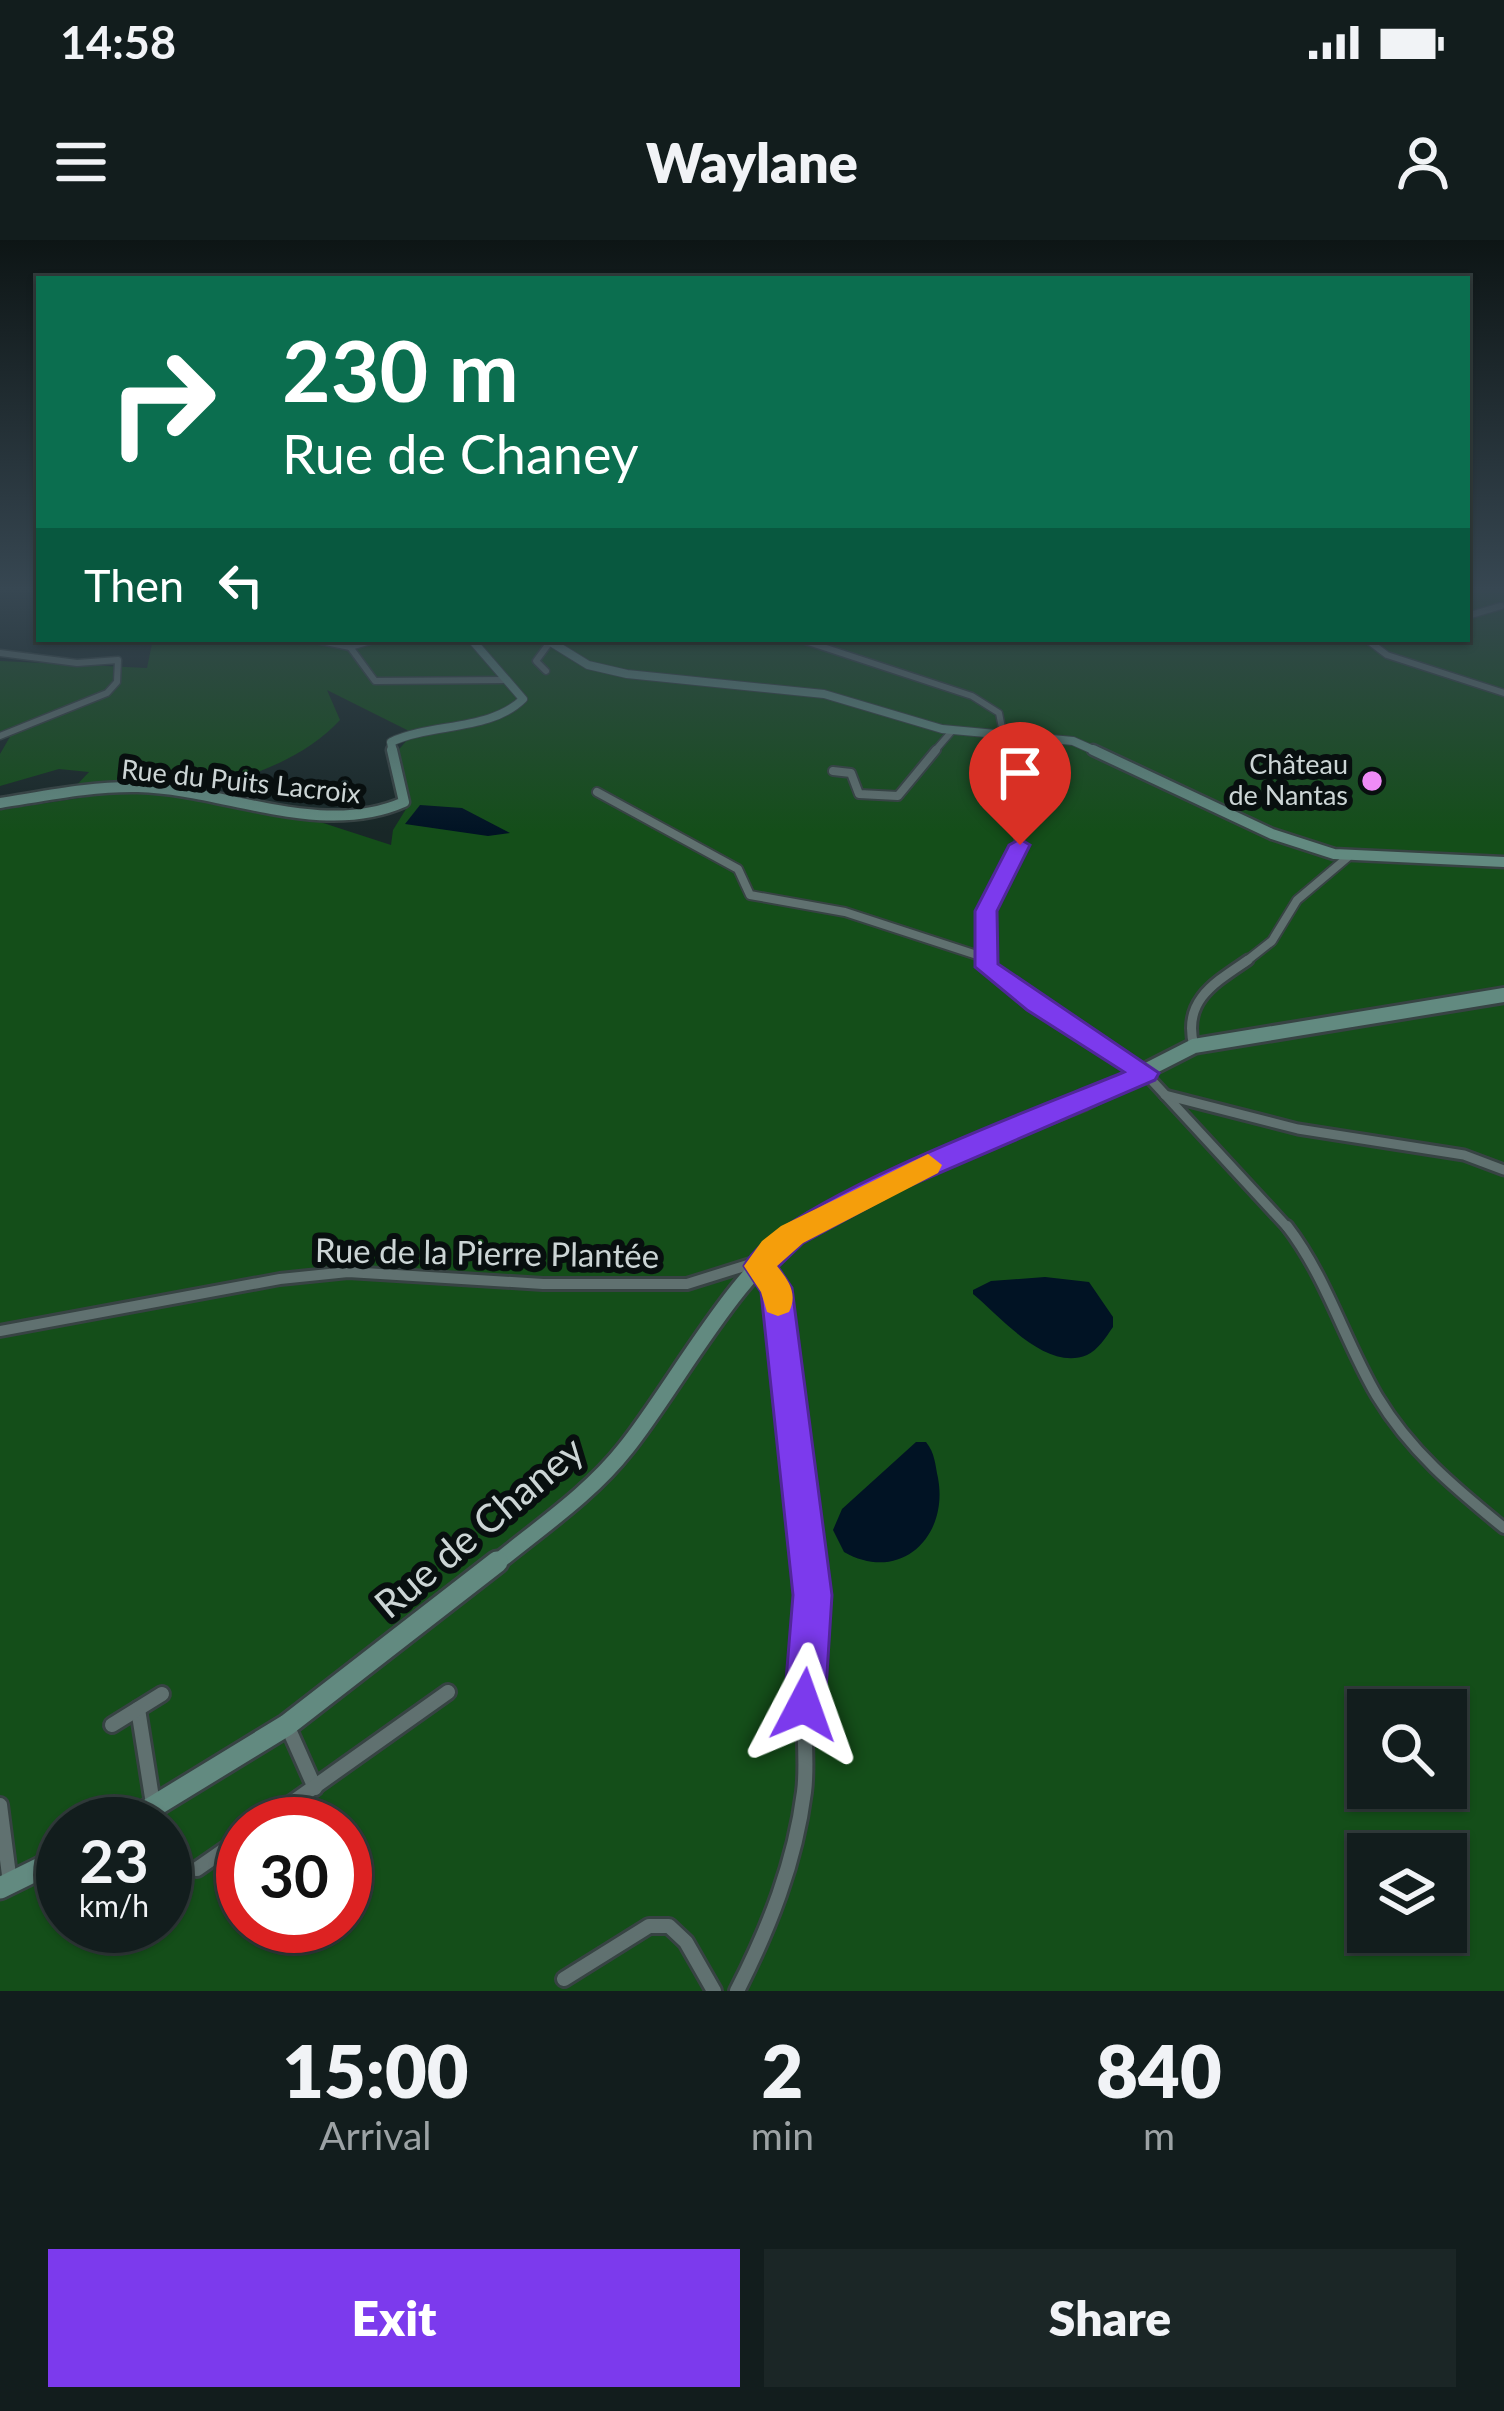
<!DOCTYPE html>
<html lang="en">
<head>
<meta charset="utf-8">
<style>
	body { margin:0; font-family:Lato,sans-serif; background:#1b2626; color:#f1f3f6; height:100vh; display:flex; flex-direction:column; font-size:45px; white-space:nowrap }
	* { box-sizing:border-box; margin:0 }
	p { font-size:39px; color:#9ca2a4 }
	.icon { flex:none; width:66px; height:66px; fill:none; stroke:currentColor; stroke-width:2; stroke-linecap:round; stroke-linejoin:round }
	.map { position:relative; height:1751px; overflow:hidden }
	.details { display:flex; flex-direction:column; background:#121d1d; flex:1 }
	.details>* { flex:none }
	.top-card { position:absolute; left:36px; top:36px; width:1434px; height:366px; border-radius:0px; box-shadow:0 3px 9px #0004,0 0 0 3px #313b3b; background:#0b6e4f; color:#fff; overflow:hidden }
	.buttons { position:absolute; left:1347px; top:1449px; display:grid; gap:24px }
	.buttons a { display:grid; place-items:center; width:120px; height:120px; border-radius:0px; background:#121d1d; box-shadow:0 3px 9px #0004,0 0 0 3px #313b3b; font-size:60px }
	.speed { position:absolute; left:36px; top:1557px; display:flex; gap:24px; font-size:60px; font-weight:700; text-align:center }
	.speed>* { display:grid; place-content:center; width:156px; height:156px; border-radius:50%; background:#121d1d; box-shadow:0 3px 9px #0004,0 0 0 3px #313b3b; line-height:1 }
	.speed small { font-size:30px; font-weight:400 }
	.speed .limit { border:18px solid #d22; background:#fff; color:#111 }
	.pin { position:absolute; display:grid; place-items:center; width:102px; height:102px; color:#fff; margin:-123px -51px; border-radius:50% 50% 50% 0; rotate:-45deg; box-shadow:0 0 12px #0007 }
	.pin .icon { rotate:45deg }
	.me { position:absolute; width:132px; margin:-66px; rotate:4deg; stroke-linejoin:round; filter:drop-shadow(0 0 9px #0008) }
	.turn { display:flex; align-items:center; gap:42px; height:252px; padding:0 48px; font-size:54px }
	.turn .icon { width:156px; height:156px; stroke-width:2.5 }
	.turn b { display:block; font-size:84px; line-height:102px }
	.then { display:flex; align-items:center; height:114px; padding:0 48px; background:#0003; gap:24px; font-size:45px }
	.eta { display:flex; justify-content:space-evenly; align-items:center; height:204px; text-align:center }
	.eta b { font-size:72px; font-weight:800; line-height:84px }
	.primary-button { display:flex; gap:24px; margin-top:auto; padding:24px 48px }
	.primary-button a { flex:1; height:138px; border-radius:0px; background:#7c3aed; color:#fff; font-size:48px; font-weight:800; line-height:138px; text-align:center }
	.primary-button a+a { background:#1b2626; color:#f1f3f6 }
	.status { display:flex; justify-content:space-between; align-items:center; height:84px; padding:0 60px; background:#121d1d; direction:ltr }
	.status svg { height:33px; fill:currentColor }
	header { display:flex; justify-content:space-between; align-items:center; height:156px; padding:0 48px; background:#121d1d; font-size:54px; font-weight:800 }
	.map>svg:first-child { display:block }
	.green { fill:#144e19; fill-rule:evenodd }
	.water { fill:#011324 }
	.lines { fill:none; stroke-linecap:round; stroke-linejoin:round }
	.street-far4-casing { stroke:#374343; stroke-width:9 }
	.street-far3-casing { stroke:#374343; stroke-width:12 }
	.street-far2-casing { stroke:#374343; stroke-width:15 }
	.street-far1-casing { stroke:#374343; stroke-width:16 }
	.street-casing { stroke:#374343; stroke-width:20 }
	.secondary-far4-casing { stroke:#374343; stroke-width:10 }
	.secondary-far3-casing { stroke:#374343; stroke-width:15 }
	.secondary-far2-casing { stroke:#374343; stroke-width:20 }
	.secondary-far1-casing { stroke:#374343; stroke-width:22 }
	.secondary-casing { stroke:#374343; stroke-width:27 }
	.street-far4 { stroke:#607170; stroke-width:6 }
	.street-far3 { stroke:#607170; stroke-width:8 }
	.street-far2 { stroke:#607170; stroke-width:9 }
	.street-far1 { stroke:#607170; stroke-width:10 }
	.street { stroke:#607170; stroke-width:14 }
	.secondary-far4 { stroke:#628a80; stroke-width:8 }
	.secondary-far3 { stroke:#628a80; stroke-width:10 }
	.secondary-far2 { stroke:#628a80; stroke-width:14 }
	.secondary-far1 { stroke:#628a80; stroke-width:16 }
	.secondary { stroke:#628a80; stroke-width:21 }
	.route { fill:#7c3aed; stroke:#51269a; stroke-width:3 }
	.slow { fill:#f59e0b }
	.poi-dot { fill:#ef8bf6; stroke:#080f0f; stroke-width:4.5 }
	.labels { text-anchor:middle; stroke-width:12; stroke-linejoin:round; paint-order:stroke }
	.far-poi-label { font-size:27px; fill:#ccd5d5; stroke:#080f0f; text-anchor:end }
	.far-street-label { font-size:27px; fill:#ccd5d5; stroke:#080f0f }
	.street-label { font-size:33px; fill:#ccd5d5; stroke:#080f0f }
	.near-street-label { font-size:39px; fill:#ccd5d5; stroke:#080f0f }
</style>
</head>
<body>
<div class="status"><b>14:58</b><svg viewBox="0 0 49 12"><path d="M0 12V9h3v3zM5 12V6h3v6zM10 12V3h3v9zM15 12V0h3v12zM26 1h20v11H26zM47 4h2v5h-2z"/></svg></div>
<header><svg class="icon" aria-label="menu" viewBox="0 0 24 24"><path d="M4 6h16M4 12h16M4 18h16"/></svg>Waylane<svg class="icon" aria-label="person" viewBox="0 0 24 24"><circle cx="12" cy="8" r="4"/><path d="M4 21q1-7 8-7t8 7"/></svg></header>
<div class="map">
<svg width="1504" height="1751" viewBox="0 0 1504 1751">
	<rect width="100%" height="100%" fill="#182727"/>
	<path class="green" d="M1467 347 1504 351V1751H0V570L139 549 314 580 391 605 393 590 411 561 395 514 413 493 327 450 340 480C313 510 263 535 222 541 206 544 190 539 177 549L142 545 72 550 89 532 59 529 0 546V514L11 495 0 497V421L147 428 153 399H1467ZM1368 1470H1446V1548H1368ZM63 1584H165V1686H63ZM243 1584H345V1686H243ZM1368 1614H1446V1692H1368Z"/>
	<g class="water">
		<polygon points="420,565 462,568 510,593 488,596 405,584"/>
		<path d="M1045 1037 1089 1042 1113 1077V1087C1106 1097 1098 1110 1087 1115 1046 1132 1001 1077 973 1054V1050L991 1041Z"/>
		<path d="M916 1202H926C935 1213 935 1224 938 1238 949 1297 900 1344 844 1312L833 1290 842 1269Z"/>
	</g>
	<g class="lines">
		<g class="street-far4-casing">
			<g id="street-far4">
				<polyline points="1467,376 1501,366"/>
				<polyline points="311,399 350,407 377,399"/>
				<polyline points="799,399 972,456 999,473 1007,513"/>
				<polyline points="1366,399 1387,415 1504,453"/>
				<polyline points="350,407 375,441 503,440"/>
				<polyline points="0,413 77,423 118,420 117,442 107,453 0,496"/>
				<polyline points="546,431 536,421 550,402"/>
				<polyline points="933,513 952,491"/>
			</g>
		</g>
		<g class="street-far3-casing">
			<g id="street-far3">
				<polyline points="833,531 851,533 859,554 898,556 936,510"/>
				<polyline points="597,552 738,629 750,655 845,672 983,717 987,723"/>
				<polyline points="983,717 986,671 1020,605 1006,510"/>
				<polyline points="1244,723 1272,701 1297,660 1348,617"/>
			</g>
		</g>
		<g class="street-far2-casing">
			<g id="street-far2">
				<polyline points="985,720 993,733 1036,764 1145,833 1289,989"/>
				<path d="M1194 806C1182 761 1214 743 1248 720"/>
				<polyline points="1165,855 1298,889 1464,915 1504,930"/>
			</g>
		</g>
		<g class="street-far1-casing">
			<g id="street-far1">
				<path d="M1287 986C1327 1038 1344 1100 1377 1156 1410 1211 1455 1248 1504 1288"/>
				<polyline points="0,1091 280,1039 348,1032 543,1044 687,1044 754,1023 776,1048 809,1325"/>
			</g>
		</g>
		<g class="street-casing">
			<g id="street">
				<polyline points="138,1469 153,1564"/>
				<polyline points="112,1485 162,1454"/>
				<polyline points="287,1485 315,1548"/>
				<polyline points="0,1565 10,1643"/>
				<polyline points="262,1584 448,1452"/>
				<polyline points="197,1629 243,1597"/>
				<polyline points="564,1739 649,1686 669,1686 686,1702 714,1751"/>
				<path d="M737 1751C769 1688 795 1623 804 1552 808 1522 803 1490 804 1460 807 1414 815 1369 809 1322"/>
			</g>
		</g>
		<g class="secondary-far4-casing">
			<g id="secondary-far4">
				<polyline points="546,399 588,425 627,434 824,454 942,489 1073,501 1100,513"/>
				<path d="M393 513 391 502C431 483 491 491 523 459L471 399"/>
			</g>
		</g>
		<g class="secondary-far3-casing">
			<g id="secondary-far3">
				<polyline points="1093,510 1272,594 1334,614 1504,622"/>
				<path d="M0 563C45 556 92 546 138 547 224 549 321 599 404 562L392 510"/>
			</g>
		</g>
		<g class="secondary-far2-casing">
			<polyline id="secondary-far2" points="803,989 920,928 1082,863 1194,806 1504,755"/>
		</g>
		<g class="secondary-far1-casing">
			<path id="secondary-far1" d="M494 1325C539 1288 590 1254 626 1208 676 1146 741 1020 808 986"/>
		</g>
		<g class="secondary-casing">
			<g id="secondary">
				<polyline points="125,1584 287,1485 497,1322"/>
				<polyline points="0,1648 63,1617"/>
			</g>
		</g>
		<use href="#street-far4" class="street-far4"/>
		<use href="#street-far3" class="street-far3"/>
		<use href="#street-far2" class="street-far2"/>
		<use href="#street-far1" class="street-far1"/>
		<use href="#street" class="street"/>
		<use href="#secondary-far4" class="secondary-far4"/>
		<use href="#secondary-far3" class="secondary-far3"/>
		<use href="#secondary-far2" class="secondary-far2"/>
		<use href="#secondary-far1" class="secondary-far1"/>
		<use href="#secondary" class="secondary"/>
	</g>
	<linearGradient id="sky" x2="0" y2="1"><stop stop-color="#0d1515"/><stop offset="0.59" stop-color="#374752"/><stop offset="1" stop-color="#374752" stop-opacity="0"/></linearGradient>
	<rect width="1504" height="592" fill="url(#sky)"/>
	<path class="route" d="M1020 599 1030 605 997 671 998 724 1159 833 1155 840 902 949 803 1003 778 1027 792 1048 832 1355 825 1465 819 1480 804 1486 790 1480 784 1465 793 1355 761 1052 744 1026C776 962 1048 864 1124 832L1027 770 975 727V671L1009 605Z"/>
	<path class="slow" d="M928 914 942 925 938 933 803 1003 777 1026C789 1041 798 1054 789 1072L778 1076 767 1072 761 1052 744 1026 762 1001 781 986Z"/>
	<circle class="poi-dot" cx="1372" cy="541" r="12"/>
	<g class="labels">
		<g class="far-poi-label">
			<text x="1348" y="534">Château<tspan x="1348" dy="31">de Nantas</tspan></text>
		</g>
		<g class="far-street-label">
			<text transform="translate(241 542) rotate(6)" y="9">Rue du Puits Lacroix</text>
		</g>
		<g class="street-label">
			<text transform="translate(487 1013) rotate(1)" y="12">Rue de la Pierre Plantée</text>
		</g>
		<g class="near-street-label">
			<text transform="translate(479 1287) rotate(-40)" y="14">Rue de Chaney</text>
		</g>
	</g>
</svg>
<div class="buttons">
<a><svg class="icon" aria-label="search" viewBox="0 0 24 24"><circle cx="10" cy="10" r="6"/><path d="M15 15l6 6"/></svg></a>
<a><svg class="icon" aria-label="layers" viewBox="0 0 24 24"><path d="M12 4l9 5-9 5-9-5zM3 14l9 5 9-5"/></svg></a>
</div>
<div class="speed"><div>23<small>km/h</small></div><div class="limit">30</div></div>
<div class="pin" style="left:1020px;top:605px;background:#d93025"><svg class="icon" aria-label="arrive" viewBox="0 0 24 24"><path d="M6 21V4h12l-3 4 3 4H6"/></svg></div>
<svg class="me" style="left:804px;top:1465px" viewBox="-20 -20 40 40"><path d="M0-17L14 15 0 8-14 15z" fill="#7c3aed" stroke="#fff" stroke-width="4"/></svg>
<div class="top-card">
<div class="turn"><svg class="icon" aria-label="right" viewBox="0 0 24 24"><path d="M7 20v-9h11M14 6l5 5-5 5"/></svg><div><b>230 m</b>Rue de Chaney</div></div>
<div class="then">Then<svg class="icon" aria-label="left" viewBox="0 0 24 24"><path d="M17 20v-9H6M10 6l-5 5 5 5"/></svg></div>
</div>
</div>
<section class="details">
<div class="eta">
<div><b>15:00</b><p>Arrival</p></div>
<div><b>2</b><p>min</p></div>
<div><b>840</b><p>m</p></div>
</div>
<div class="primary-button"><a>Exit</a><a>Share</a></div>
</section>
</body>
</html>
